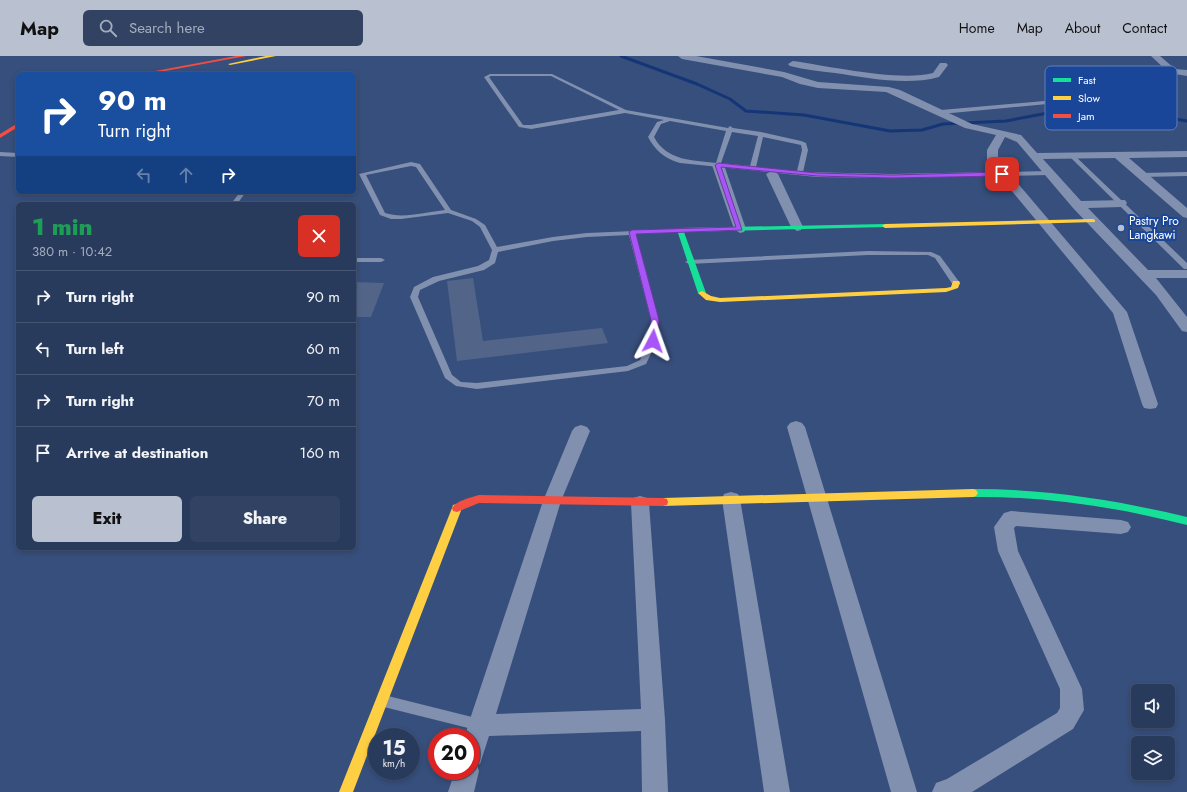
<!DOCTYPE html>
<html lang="en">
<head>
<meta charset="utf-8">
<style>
	body { margin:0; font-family:Jost,sans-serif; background:#314263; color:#f1f3f6; height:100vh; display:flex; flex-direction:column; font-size:15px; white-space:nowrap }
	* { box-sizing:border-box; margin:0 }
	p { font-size:13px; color:#a5adbc }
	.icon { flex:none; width:22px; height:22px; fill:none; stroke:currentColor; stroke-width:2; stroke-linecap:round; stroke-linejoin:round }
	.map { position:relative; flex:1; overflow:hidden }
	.panel { position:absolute; left:16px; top:146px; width:340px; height:348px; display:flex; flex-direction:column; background:#293b5d; border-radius:6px; box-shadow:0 2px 6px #0003,0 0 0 1px #455572 }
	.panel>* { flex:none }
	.banner { position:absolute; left:16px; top:16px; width:340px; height:122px; border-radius:6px; box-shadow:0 2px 6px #0003,0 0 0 1px #455572; background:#1a4fa0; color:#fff; overflow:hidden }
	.controls { position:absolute; left:1131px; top:628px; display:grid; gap:8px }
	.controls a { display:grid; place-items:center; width:44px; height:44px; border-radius:6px; background:#293b5d; box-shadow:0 2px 6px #0003,0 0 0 1px #455572; font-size:20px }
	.speed { position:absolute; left:368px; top:672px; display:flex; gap:8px; font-size:20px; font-weight:700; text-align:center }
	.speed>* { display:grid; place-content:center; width:52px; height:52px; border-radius:50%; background:#293b5d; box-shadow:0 2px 6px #0003,0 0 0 1px #455572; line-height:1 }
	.speed small { font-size:10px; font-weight:400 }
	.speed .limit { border:6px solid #d22; background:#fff; color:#111 }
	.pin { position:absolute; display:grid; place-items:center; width:34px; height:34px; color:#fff; margin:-17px; border-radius:8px; box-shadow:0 2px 6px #0006 }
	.me { position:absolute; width:44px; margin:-22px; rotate:4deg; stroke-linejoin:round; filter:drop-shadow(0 0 3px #0008) }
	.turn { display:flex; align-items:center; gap:14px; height:84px; padding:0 16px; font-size:18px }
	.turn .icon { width:52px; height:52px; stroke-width:2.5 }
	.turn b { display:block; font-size:28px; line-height:34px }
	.lanes { display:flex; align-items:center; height:38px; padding:0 16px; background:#0003; justify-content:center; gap:20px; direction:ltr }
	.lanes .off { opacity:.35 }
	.round { display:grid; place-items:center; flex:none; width:42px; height:42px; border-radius:6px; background:#314263 }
	.summary { display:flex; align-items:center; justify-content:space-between; height:68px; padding:0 16px }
	h1 { font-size:24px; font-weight:800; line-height:30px; color:#1e9e55 }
	.action { display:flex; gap:8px; margin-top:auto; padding:8px 16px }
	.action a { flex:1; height:46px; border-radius:6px; background:#b9c1d1; color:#111; font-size:16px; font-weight:800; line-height:46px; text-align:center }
	.action a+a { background:#314263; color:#f1f3f6 }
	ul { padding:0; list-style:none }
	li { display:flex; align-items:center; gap:12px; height:52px; padding:0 16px; border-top:1px solid #455572 }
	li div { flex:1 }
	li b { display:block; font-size:15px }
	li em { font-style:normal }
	header { display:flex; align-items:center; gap:24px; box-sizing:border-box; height:56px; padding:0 20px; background:#b9c1d1; color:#111 }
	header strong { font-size:19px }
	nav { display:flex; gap:22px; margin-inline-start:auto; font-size:14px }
	.search { width:280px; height:36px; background:#314263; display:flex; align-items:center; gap:10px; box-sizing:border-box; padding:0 14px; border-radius:6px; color:#a5adbc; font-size:15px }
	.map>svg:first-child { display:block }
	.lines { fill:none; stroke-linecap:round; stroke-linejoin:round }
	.stream { stroke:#143677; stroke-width:3 }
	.building { fill:#526589 }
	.lane { fill:#8290af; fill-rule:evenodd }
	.street { fill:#8290af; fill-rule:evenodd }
	.fast { fill:#16e098; fill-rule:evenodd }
	.slow { fill:#ffcf43; fill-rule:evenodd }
	.jam { fill:#f24e42; fill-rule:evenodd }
	.route { fill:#a855f7; stroke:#6d37a1 }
	.poi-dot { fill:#b9c1d1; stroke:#1a4699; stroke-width:1.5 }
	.labels { text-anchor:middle; stroke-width:4; stroke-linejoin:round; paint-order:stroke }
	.far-poi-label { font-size:12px; fill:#fff; stroke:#1a4699; text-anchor:start }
	.key { fill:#1a4699; stroke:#5f7eb8; stroke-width:1 }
	.key-label { font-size:11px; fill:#fff }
</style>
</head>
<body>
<header>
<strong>Map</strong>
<div class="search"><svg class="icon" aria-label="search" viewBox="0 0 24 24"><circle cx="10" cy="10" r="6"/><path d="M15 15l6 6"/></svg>Search here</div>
<nav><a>Home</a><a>Map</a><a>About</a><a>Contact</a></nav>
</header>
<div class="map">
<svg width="1187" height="736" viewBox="0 0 1187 736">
	<rect width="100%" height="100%" fill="#374f7c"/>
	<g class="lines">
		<polyline class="stream" points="621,0 697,28 730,43 746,55 804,59 890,75 922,74 943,68 1006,65 1048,57 1074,45 1187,65"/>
	</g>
	<g class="building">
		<polygon points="473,222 483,285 602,272 608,287 457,305 447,225"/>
		<polygon points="354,226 384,227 371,261 354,261"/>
	</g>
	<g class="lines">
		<g class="lane">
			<path d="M490 18H552L626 54 728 72 730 70 733 72 761 76 801 85 806 87 808 94 803 116 892 118 1049 115 1052 117 1049 119 892 122 817 121 680 107C665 103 655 94 648 81L657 66 664 64 625 57 531 73 519 71 484 21ZM491 20H551L619 54 531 69H523L489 21ZM670 65 726 75 716 107C692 104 667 105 654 81L661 68ZM732 76 758 80 750 110 721 107ZM763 81 801 89 802 94 797 115 756 111Z"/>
			<polygon points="1056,44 1058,45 1058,47 941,58 938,56 941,54"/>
			<polygon points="0,96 18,97 18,101 0,100"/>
			<polygon points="1069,98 1073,98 1187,207 1187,213 1184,213 1069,100"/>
			<path d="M411 106 420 108 451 154 476 163 485 169 497 191 553 181 587 177 682 173 683 174 680 176 636 178 659 264 657 285 646 308 628 315 477 333 456 330 445 322 410 241 414 231 433 221 478 210 489 204 492 194 480 171 472 165 448 157 401 163H391L380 159 359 118ZM411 110 416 111 445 154C426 156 403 163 385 157L366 119ZM629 179 651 264 649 285 640 304 627 310 477 327 461 326 452 319 418 241 420 234 439 225 484 214 495 207 498 196 553 185 587 181Z"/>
			<polygon points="1187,116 1187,120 1142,121 1139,119 1142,117"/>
			<polygon points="240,136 246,136 237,148 231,148"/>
			<polygon points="868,195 931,196 940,200 960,227 959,229 953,229 935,202 928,199 868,199 689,208 685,206 689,204"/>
			<polygon points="354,202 381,202 385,204 381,206 354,206"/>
			<polygon points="384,639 480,663 484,665 486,669 484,673 480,675 384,651 380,649 378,645 380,641"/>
		</g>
		<g class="street">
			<polygon points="678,0 696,0 784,16 818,26 889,31 900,34 972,68 1021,79 1037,97 1187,95 1187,101 1129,102 1187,152 1187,162 1183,161 1115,102 1043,103 1081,145 1125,144 1127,147 1125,150 1121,151 1088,152 1148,214 1187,214 1187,222 1156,222 1187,261 1187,276 1182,275 1156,239 1073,152 1017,86 1005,81 998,94 998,104 1127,256 1158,348 1156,352 1150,353 1144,352 1142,348 1113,257 987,105 987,94 996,79 965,72 886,36 818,32 800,28 782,21 682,3"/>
			<polygon points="1151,0 1160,0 1175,13 1187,14 1187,20 1169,17"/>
			<path d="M793 5C829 10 899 26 933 17L940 7H946L948 9 939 21C906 30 869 22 835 17 820 15 805 14 790 10L788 8Z"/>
			<polygon points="718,106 724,109 746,173 744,176 740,177 734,173 712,109"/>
			<polygon points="772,115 778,118 803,171 801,174 797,175 791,171 766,118"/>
			<polygon points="796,365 802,367 805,371 917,736 891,736 787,371 790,367"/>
			<polygon points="581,369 587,371 590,375 561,445 496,658 641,653 631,447 633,442 640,440 647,442 649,447 665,664 668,736 642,736 641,675 489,680 480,708 477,709 479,715 474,736 448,736 455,715 471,715 471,681 465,681 468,669 543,445 572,375 575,371"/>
			<polygon points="731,436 738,438 740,443 790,736 764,736 722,443 724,438"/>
			<polygon points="1011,455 1121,464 1128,466 1131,471 1128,476 1121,478 1016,470 1014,472 1018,495 1082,633 1084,654 1073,673 972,736 932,736 936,727 947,723 1057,657 1060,652 1060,633 998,495 994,471 1004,457"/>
		</g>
		<g class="fast">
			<polygon points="885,168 888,170 887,171 684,176 706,237 702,239 698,237 677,174 680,172"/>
			<path d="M973 433C1046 433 1116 444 1187 461V469C1116 451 1046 440 973 441L970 440 968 437 970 434Z"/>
		</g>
		<g class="slow">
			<polygon points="266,0 276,0 230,9 228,8"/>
			<polygon points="1093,163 1095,164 1095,166 885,172 882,170 885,168"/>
			<polygon points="953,225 959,225 960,227 958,232 946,236 720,246 706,244 698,237 702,235 711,240 720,242 946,232 951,231"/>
			<polygon points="973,433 976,434 978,437 976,440 973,441 663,450 659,449 658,446 659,443 663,442"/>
			<polygon points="457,448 461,449 462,452 353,736 339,736 452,452 453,449"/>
		</g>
		<g class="jam">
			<polygon points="236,0 246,0 149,18 139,18"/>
			<polygon points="18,67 18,71 0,82 0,78"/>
			<path d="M479 439 663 442 667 443 668 446 667 449 663 450 479 447 457 456 453 455 452 452C457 444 470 442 479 439Z"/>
		</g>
	</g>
	<polygon class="route" points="718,107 817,117 892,119 1002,116 1006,118 1002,120 892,122 817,120 721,111 742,174 636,178 659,264 657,285 650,287 651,264 629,176 632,174 736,171 715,109"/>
	<circle class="poi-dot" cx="1121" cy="172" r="4"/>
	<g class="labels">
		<g class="far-poi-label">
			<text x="1129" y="169">Pastry Pro<tspan x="1129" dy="14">Langkawi</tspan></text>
		</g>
	</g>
	<rect x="1045" y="10" width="132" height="64" rx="6" class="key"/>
	<rect x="1053" y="22" width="18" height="4" fill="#16e098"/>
	<rect x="1053" y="40" width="18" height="4" fill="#ffcf43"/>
	<rect x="1053" y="58" width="18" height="4" fill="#f24e42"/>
	<g class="key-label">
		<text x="1078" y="28">Fast</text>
		<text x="1078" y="46">Slow</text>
		<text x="1078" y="64">Jam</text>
	</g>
</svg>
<div class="controls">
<a><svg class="icon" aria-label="sound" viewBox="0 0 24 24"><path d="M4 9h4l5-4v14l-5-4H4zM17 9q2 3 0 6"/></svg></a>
<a><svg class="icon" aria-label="layers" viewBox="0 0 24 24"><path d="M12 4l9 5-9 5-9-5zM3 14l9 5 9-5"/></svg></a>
</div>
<div class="speed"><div>15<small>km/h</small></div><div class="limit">20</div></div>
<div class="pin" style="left:1002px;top:118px;background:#d93025"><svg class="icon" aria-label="arrive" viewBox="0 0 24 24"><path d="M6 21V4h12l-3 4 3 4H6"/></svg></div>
<svg class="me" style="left:653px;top:285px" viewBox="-20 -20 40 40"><path d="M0-17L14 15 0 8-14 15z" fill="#a855f7" stroke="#fff" stroke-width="4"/></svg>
<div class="banner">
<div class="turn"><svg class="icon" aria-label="right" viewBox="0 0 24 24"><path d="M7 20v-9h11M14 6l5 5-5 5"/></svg><div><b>90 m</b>Turn right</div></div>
<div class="lanes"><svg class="icon off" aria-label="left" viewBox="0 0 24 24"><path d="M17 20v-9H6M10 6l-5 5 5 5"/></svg><svg class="icon off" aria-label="ahead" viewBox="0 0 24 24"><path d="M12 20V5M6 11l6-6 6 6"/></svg><svg class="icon" aria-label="right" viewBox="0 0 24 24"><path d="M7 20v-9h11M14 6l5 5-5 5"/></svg></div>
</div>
<section class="panel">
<div class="summary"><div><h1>1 min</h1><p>380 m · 10:42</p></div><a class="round" style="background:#d93025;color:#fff"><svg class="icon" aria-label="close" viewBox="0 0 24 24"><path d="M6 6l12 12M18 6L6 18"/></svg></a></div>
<ul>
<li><svg class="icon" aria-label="right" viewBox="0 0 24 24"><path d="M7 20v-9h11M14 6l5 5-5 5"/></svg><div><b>Turn right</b></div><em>90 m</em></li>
<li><svg class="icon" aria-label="left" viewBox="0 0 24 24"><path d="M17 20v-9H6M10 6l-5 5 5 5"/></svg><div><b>Turn left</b></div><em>60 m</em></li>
<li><svg class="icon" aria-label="right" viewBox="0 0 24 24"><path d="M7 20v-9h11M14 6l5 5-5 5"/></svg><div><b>Turn right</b></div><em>70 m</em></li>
<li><svg class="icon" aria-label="arrive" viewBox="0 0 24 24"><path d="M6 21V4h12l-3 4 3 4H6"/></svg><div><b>Arrive at destination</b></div><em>160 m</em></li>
</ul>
<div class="action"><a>Exit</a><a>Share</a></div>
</section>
</div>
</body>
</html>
